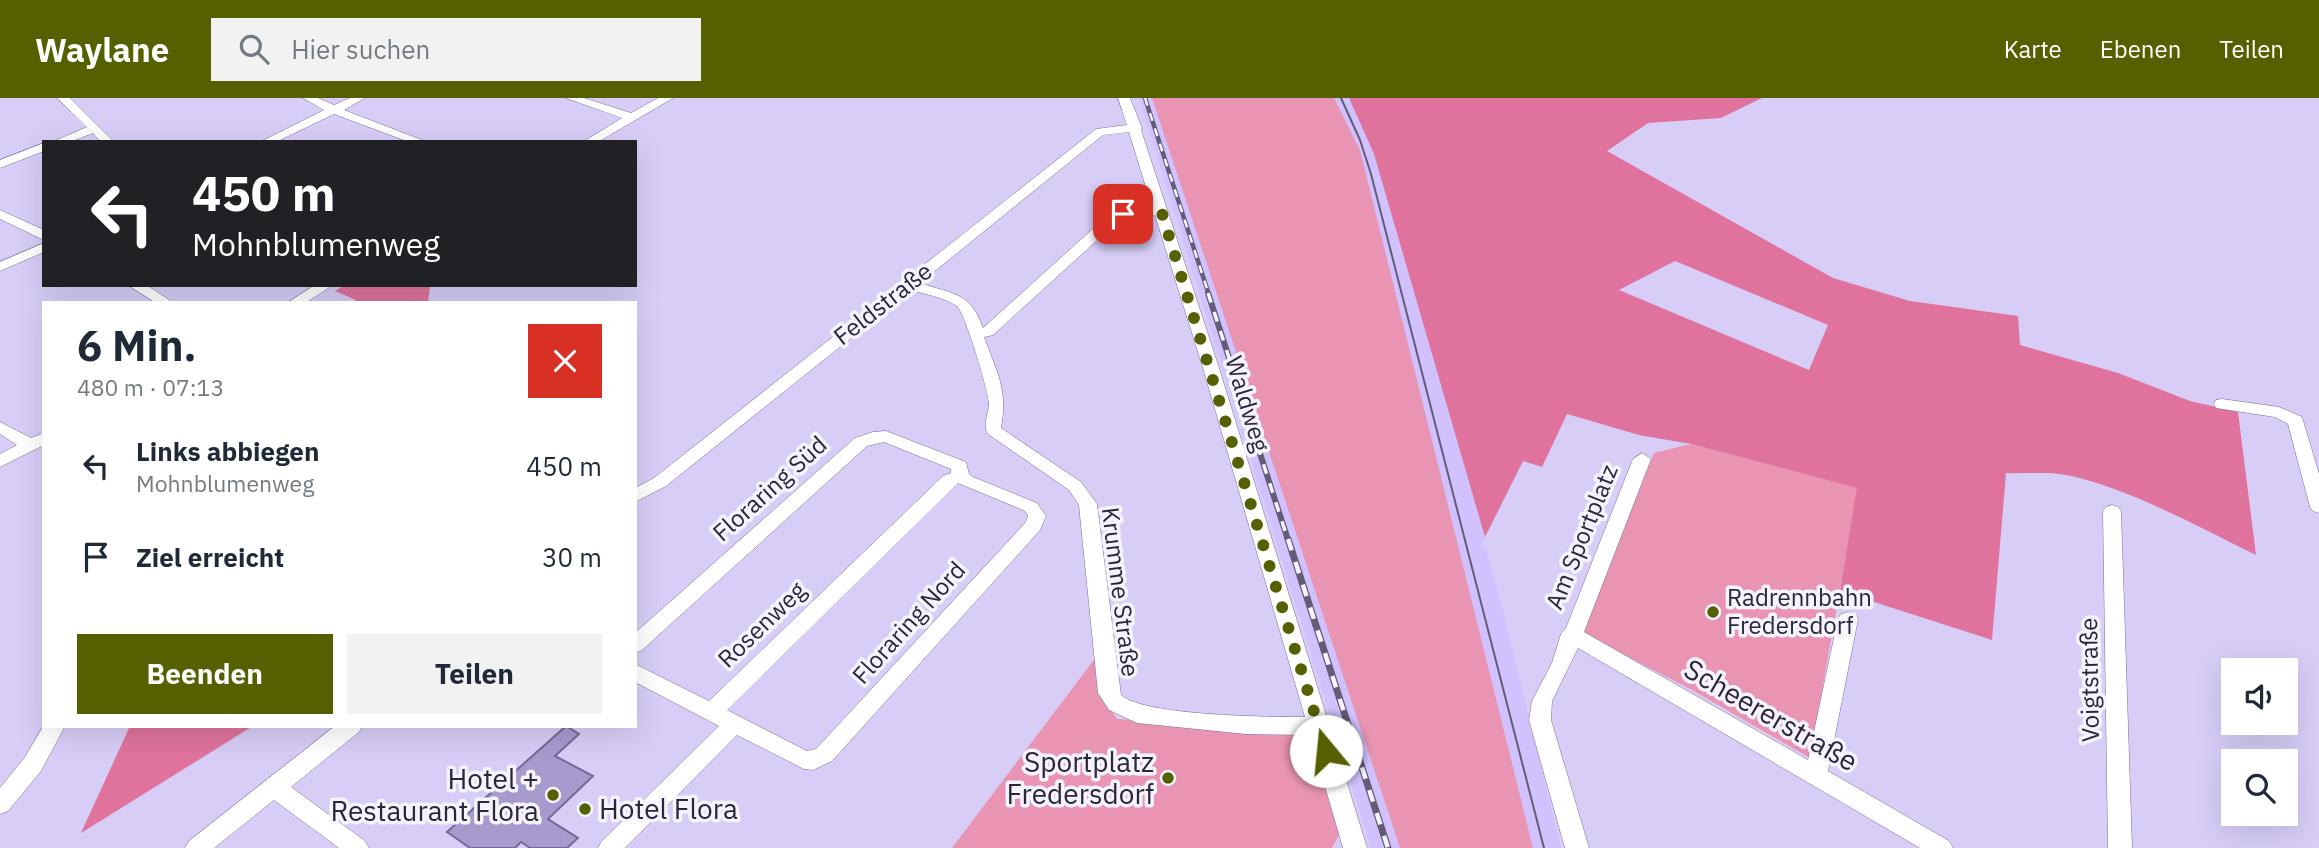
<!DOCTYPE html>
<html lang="de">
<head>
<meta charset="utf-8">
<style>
	body { margin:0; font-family:"IBM Plex Sans",sans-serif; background:#f2f2f3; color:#1f2937; height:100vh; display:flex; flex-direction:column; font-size:26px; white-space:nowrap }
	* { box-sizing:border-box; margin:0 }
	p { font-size:23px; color:#747a83 }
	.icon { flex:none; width:38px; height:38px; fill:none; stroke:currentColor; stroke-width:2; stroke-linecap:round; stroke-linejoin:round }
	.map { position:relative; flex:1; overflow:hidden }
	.panel { position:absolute; left:42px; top:203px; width:595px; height:427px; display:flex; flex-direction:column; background:#fff; border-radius:0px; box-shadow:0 7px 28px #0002 }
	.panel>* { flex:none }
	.guide { position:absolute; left:42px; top:42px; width:595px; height:147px; border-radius:0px; box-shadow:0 7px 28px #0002; background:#202124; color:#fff; overflow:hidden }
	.buttons { position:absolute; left:2221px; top:560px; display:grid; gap:14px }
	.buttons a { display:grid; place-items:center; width:77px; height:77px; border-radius:0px; background:#fff; box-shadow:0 7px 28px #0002; font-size:35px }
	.pin { position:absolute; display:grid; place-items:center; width:60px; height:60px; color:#fff; margin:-30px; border-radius:14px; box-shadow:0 4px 10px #0006 }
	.me { position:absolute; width:77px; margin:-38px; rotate:343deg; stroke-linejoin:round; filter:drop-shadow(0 0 5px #0008) }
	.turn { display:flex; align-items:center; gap:24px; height:147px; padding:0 35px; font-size:32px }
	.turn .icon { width:91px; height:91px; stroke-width:2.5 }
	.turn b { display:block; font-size:49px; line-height:60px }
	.round { display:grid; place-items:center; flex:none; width:74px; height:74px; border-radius:0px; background:#f2f2f3 }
	.headline { display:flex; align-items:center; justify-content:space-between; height:119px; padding:0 35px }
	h1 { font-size:42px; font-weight:800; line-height:52px }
	.primary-button { display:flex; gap:14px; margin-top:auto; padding:14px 35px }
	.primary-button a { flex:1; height:80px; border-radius:0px; background:#566000; color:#fff; font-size:28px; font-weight:800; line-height:80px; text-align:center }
	.primary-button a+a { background:#f2f2f3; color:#1f2937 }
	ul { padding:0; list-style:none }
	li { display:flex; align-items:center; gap:21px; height:91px; padding:0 35px }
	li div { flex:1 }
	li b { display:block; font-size:26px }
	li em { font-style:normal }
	header { display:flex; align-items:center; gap:42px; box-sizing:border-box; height:98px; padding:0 35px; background:#566000; color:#fff }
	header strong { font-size:33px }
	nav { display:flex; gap:38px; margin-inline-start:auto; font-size:24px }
	.search { width:490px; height:63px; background:#f2f2f3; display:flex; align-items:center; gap:18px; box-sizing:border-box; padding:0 24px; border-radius:0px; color:#747a83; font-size:26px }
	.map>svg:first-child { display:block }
	.built { fill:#d1c1fe }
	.green { fill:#e894b2 }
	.forest { fill:#df739d; fill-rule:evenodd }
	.building { fill:#a89acd; stroke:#756898; stroke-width:2 }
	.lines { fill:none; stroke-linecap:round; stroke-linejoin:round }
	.minor-casing { stroke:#7b6e9e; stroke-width:1 }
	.minor { fill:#fff; fill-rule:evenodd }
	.tram { stroke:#635c77; stroke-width:2 }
	.rail-far2-casing { stroke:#635c77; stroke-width:4.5 }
	.rail-far1-casing { stroke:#635c77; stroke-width:6 }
	.rail-casing { stroke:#635c77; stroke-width:7 }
	.rail-far2 { stroke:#f5f3fe; stroke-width:2.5; stroke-dasharray:8; stroke-linecap:butt }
	.rail-far1 { stroke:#f5f3fe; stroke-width:3.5; stroke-dasharray:10; stroke-linecap:butt }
	.rail { stroke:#f5f3fe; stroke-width:4.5; stroke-dasharray:12; stroke-linecap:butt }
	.route { stroke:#566000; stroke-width:12; stroke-dasharray:0 21.6 }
	.poi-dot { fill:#566000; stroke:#f5f3fe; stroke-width:2.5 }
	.labels { text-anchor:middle; stroke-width:7; stroke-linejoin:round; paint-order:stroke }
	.street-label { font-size:24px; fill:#2c263b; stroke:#f5f3fe }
	.poi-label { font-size:24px; fill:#2c263b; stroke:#f5f3fe; text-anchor:start }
	.near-street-label { font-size:28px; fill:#2c263b; stroke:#f5f3fe }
	.near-poi-label { font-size:28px; fill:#2c263b; stroke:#f5f3fe; text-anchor:end }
</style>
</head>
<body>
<header>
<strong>Waylane</strong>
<div class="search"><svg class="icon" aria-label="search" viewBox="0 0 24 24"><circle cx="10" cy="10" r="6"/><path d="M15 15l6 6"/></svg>Hier suchen</div>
<nav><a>Karte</a><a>Ebenen</a><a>Teilen</a></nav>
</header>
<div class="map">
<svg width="2319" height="750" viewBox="0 0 2319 750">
	<rect width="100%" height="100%" fill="#d7cdf7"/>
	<g class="built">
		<polygon points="1139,0 1152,0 1400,750 1371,750"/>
		<polygon points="1334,0 1349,0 1374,56 1485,439 1480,449 1486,451 1502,509 1561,750 1533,750 1360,52"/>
	</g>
	<g class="green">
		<polygon points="1152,0 1334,0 1360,52 1533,750 1400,750"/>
		<polygon points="1691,346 1858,390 1810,660 1692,592 1582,535 1654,355"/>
		<polygon points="1096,559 1102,598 1117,621 1318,631 1344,728 1332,750 952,750"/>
	</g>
	<g class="forest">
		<path d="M1349 0H1762L1721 20 1648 25 1607 53 1833 180 1910 203 2018 218 2020 247 2118 275 2190 303 2238 314 2256 457C2198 429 2133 392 2071 378 2050 373 2027 376 2006 375L1992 542 1840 493 1857 390 1691 346 1639 337 1567 316 1542 369 1523 363 1485 439 1374 56ZM1675 163 1828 227 1809 272 1619 192Z"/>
		<polygon points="345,187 430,187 428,205 351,205 356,202 335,193"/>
		<polygon points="130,628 253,628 81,735"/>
	</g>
	<polygon class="building" points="566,628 579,636 555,658 593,678 548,721 578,740 567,750 530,750 521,744 515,750 470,750 447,734"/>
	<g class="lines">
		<g class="minor-casing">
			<g id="minor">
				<polygon points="57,0 70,0 114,44 101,44 93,35 70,44 52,44 87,29"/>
				<polygon points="303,0 318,0 334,7 350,0 365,0 344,12 427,44 409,44 334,16 276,44 260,44 324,12"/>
				<polygon points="566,0 584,0 631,15 658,0 673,0 598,44 583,44 622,20"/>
				<path d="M1118 0H1130L1142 30 1141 32 1219 270 1367 750H1343L1310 637 1246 636 1137 625 1109 612 1098 595 1079 407 1069 392 988 336C982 326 989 316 989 305 988 291 965 215 957 208 946 200 925 196 911 192L666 388 635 404V390L654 380 1096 31 1127 27ZM1129 34 1152 109 1123 112 1106 119 983 230C970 194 955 197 920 185L1103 37ZM1155 117 1203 270 1305 619C1270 619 1144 618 1121 597L1097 406 1081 384 1001 330C1008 291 997 275 984 239L993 237 1116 125 1126 120Z"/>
				<polygon points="44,45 44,53 0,70 0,62"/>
				<polygon points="0,112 44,132 44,142 0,121"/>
				<polygon points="44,145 44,154 0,173 0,164"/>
				<polygon points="128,187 146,187 174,205 156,205"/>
				<polygon points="315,187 333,187 305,205 287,205"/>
				<polygon points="2222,301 2279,309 2302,319 2319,376 2319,415 2313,413 2310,409 2288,326 2275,319 2216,310 2214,306 2216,302"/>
				<polygon points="0,324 31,340 44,335 44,347 0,369 0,356 17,347 0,336"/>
				<path d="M886 333 966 364 969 376 973 379 1037 405 1046 418 1040 432 832 663 813 672 804 671 737 637 625 750H598L602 743 719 628 635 584V566L709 603 943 378 951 375V371L884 344 867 348 642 552 635 555V535L855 340 873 334ZM958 385 1025 413 1028 418 1026 424 816 651 807 653 727 612Z"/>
				<polygon points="1642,355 1651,361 1584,534 1808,662 1838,521 1841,516 1848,514 1855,516 1858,521 1828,673 1949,743 1953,750 1920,750 1578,550 1552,603 1551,622 1589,750 1565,750 1529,622 1532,603 1552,565 1561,536 1566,530 1633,361"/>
				<polygon points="2112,407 2118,409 2121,413 2132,750 2108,750 2103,413 2106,409"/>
				<polygon points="44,627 65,628 41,673 8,713 0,716 0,690 25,659"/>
				<polygon points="335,628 362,628 359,634 291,689 365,743 369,750 339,750 274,702 214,750 185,750 189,743"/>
			</g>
		</g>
		<use href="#minor" class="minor"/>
		<polyline class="tram" points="1341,0 1360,42 1371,76 1544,750"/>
		<g class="rail-far2-casing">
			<polyline id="rail-far2" points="1145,0 1209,197"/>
		</g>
		<g class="rail-far1-casing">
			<polyline id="rail-far1" points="1208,195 1288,442"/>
		</g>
		<g class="rail-casing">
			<polyline id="rail" points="1288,441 1388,750"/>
		</g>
		<use href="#rail-far2" class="rail-far2"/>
		<use href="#rail-far1" class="rail-far1"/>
		<use href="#rail" class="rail"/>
	</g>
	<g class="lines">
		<polyline class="route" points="1123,116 1161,112 1326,653"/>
	</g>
	<g class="poi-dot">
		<circle cx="1713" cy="514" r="7"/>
		<circle cx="1168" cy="680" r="7"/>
		<circle cx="553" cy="697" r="7"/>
		<circle cx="585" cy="711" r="7"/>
	</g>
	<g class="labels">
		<g class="street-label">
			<text transform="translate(883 206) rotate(-38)" y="8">Feldstraße</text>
			<text transform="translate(1247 306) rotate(73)" y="8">Waldweg</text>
			<text transform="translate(770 391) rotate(-42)" y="8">Floraring Süd</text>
			<text transform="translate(1582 439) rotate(-68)" y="8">Am Sportplatz</text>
			<text transform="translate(1120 494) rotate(83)" y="8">Krumme Straße</text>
			<text transform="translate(909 525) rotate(-48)" y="8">Floraring Nord</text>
			<text transform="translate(762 527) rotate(-44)" y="8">Rosenweg</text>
			<text transform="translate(2090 582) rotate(-91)" y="8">Voigtstraße</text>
		</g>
		<g class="poi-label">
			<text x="1727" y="508">Radrennbahn<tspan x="1727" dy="28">Fredersdorf</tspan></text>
		</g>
		<g class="near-street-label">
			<text transform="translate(1771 617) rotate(30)" y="10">Scheererstraße</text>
		</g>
		<g class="near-poi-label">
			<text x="1154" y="674">Sportplatz<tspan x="1154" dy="32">Fredersdorf</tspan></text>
			<text x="539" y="691">Hotel +<tspan x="539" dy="32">Restaurant Flora</tspan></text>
			<text x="599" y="721" text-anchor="start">Hotel Flora</text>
		</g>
	</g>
</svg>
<div class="buttons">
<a><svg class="icon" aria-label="sound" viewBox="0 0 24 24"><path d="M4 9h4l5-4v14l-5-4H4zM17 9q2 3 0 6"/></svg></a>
<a><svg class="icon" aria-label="search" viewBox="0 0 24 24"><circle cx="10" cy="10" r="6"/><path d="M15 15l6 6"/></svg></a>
</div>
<div class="pin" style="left:1123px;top:116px;background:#d93025"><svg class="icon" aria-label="arrive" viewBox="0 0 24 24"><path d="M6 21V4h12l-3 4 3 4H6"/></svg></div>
<svg class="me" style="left:1326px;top:653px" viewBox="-20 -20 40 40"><circle r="19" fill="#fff"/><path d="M0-13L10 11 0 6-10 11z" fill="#566000"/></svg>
<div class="guide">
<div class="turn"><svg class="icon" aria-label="left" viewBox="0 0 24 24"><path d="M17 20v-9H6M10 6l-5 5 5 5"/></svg><div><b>450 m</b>Mohnblumenweg</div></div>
</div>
<section class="panel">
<div class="headline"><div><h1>6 Min.</h1><p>480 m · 07:13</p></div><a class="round" style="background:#d93025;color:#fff"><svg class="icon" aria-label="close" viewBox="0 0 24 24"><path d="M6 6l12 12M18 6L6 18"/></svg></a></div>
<ul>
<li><svg class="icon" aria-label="left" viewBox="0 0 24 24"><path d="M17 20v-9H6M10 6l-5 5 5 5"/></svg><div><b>Links abbiegen</b><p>Mohnblumenweg</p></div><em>450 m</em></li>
<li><svg class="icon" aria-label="arrive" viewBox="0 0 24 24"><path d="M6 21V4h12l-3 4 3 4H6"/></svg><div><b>Ziel erreicht</b></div><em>30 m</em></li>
</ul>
<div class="primary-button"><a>Beenden</a><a>Teilen</a></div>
</section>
</div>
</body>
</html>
